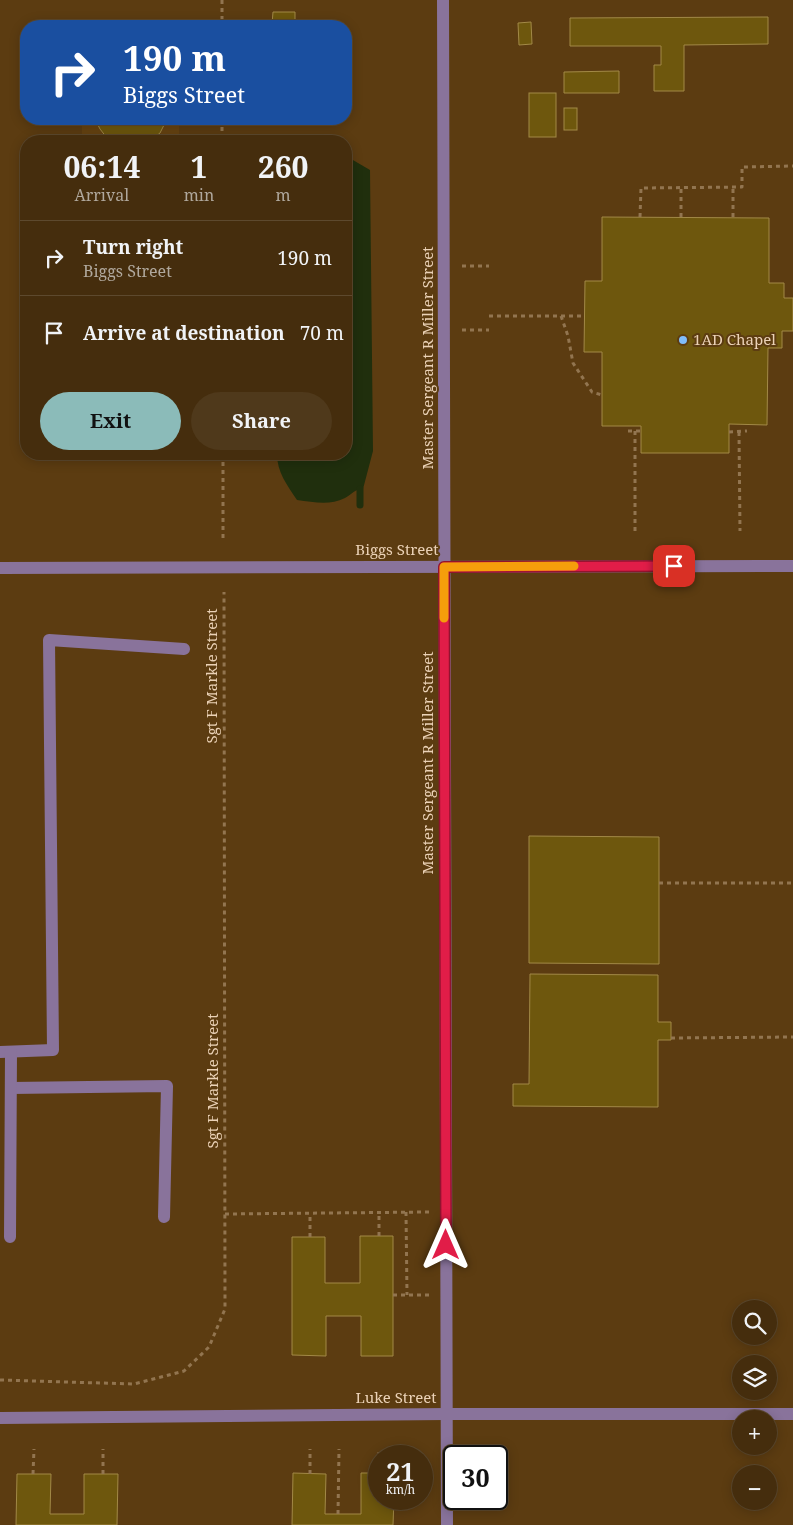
<!DOCTYPE html>
<html lang="en">
<head>
<meta charset="utf-8">
<style>
	body { margin:0; font-family:"Noto Serif",serif; background:#4f391b; color:#f1f3f6; height:100vh; display:flex; flex-direction:column; font-size:19px; white-space:nowrap }
	* { box-sizing:border-box; margin:0 }
	p { font-size:16px; color:#b0a89d }
	.icon { flex:none; width:28px; height:28px; fill:none; stroke:currentColor; stroke-width:2; stroke-linecap:round; stroke-linejoin:round }
	.map { position:relative; flex:1; overflow:hidden }
	.panel { position:absolute; left:20px; top:135px; width:332px; height:325px; display:flex; flex-direction:column; background:#452d0d; border-radius:20px; box-shadow:0 2px 12px #0003,0 0 0 1px #5d492e }
	.panel>* { flex:none }
	.banner { position:absolute; left:20px; top:20px; width:332px; height:105px; border-radius:20px; box-shadow:0 2px 12px #0003,0 0 0 1px #5d492e; background:#1a4fa0; color:#fff; overflow:hidden }
	.fabs { position:absolute; left:732px; top:1300px; display:grid; gap:10px }
	.fabs a { display:grid; place-items:center; width:45px; height:45px; border-radius:50%; background:#452d0d; box-shadow:0 2px 12px #0003,0 0 0 1px #5d492e; font-size:25px }
	.speed { position:absolute; left:368px; top:1445px; display:flex; gap:10px; font-size:25px; font-weight:700; text-align:center }
	.speed>* { display:grid; place-content:center; width:65px; height:65px; border-radius:50%; background:#452d0d; box-shadow:0 2px 12px #0003,0 0 0 1px #5d492e; line-height:1 }
	.speed small { font-size:12px; font-weight:400 }
	.speed .limit { border:2px solid #111; border-radius:8px; background:#fff; color:#111 }
	.pin { position:absolute; display:grid; place-items:center; width:42px; height:42px; color:#fff; margin:-21px; border-radius:10px; box-shadow:0 2px 8px #0006 }
	.me { position:absolute; width:55px; margin:-28px; rotate:0deg; stroke-linejoin:round; filter:drop-shadow(0 0 4px #0008) }
	.turn { display:flex; align-items:center; gap:18px; height:105px; padding:0 20px; font-size:22px }
	.turn .icon { width:65px; height:65px; stroke-width:2.5 }
	.turn b { display:block; font-size:35px; line-height:42px }
	.eta { display:flex; justify-content:space-evenly; align-items:center; height:85px; text-align:center }
	.eta b { font-size:30px; font-weight:700; line-height:35px }
	.cta { display:flex; gap:10px; margin-top:auto; padding:10px 20px }
	.cta a { flex:1; height:58px; border-radius:30px; background:#8bbbb9; color:#111; font-size:20px; font-weight:700; line-height:58px; text-align:center }
	.cta a+a { background:#4f391b; color:#f1f3f6 }
	ul { padding:0; list-style:none }
	li { display:flex; align-items:center; gap:15px; height:75px; padding:0 20px; border-top:1px solid #5d492e }
	li div { flex:1 }
	li b { display:block; font-size:19px }
	li em { font-style:normal }
	.map>svg:first-child { display:block }
	.built { fill:#674311 }
	.water { fill:#202f0d }
	.lines { fill:none; stroke-linecap:round; stroke-linejoin:round }
	.stream { stroke:#202f0d; stroke-width:7 }
	.building { fill:#6e570d; stroke:#a28947 }
	.path { stroke:#927550; stroke-width:3; stroke-dasharray:4 4; stroke-linecap:butt }
	.minor { stroke:#89739b; stroke-width:12 }
	.route-casing { stroke:#92132f; stroke-width:12 }
	.route { stroke:#e11d48; stroke-width:9 }
	.slow { stroke:#f59e0b; stroke-width:9 }
	.poi-dot { fill:#80bdfa; stroke:#5c3c11; stroke-width:2 }
	.labels { text-anchor:middle; stroke-width:4; stroke-linejoin:round; paint-order:stroke }
	.poi-label { font-size:15px; fill:#ebd2b7; stroke:#5c3c11; text-anchor:start }
	.street-label { font-size:15px; fill:#ebd2b7; stroke:#5c3c11 }
</style>
</head>
<body>
<div class="map">
<svg width="793" height="1525" viewBox="0 0 793 1525">
	<rect width="100%" height="100%" fill="#5c3c11"/>
	<rect class="built" x="82" y="119" width="97" height="22"/>
	<path class="water" d="M346 156 370 170 373 451 363 489C355 489 352 494 345 498 329 506 314 502 297 500 287 485 277 472 277 454H346Z"/>
	<g class="lines">
		<polyline class="stream" points="360,505 360,489"/>
	</g>
	<g class="building">
		<polygon points="273,12 295,12 295,25 272,24"/>
		<polygon points="768,17 768,44 684,45 684,91 654,91 654,65 661,65 661,46 570,46 570,18"/>
		<polygon points="531,22 532,44 519,45 518,23"/>
		<polygon points="619,71 619,93 564,93 564,72"/>
		<rect x="529" y="93" width="27" height="44"/>
		<rect x="564" y="108" width="13" height="22"/>
		<polygon points="95,119 167,119 160,133 150,141 113,141 107,138 100,129"/>
		<polygon points="602,217 769,218 769,283 784,283 784,298 793,298 793,331 782,331 782,348 768,348 767,425 729,424 729,453 641,453 641,426 602,426 602,352 584,352 585,281 602,281"/>
		<polygon points="529,836 659,837 659,964 529,963"/>
		<polygon points="530,974 658,975 658,1022 671,1022 671,1040 658,1040 658,1107 513,1106 513,1084 529,1084"/>
		<polygon points="360,1236 393,1236 393,1356 361,1356 361,1316 326,1316 326,1356 292,1355 292,1237 325,1237 325,1283 360,1283"/>
		<polygon points="293,1473 326,1474 325,1514 361,1514 361,1473 379,1473 379,1499 394,1499 393,1525 292,1525"/>
		<polygon points="17,1474 51,1474 50,1514 84,1514 84,1474 118,1474 117,1525 16,1525"/>
	</g>
	<g class="lines">
		<g class="path">
			<polyline points="222,0 222,26"/>
			<polyline points="222,119 222,141"/>
			<polyline points="640,217 641,188 742,187 742,167 793,166"/>
			<polyline points="681,217 681,187"/>
			<polyline points="733,217 733,187"/>
			<polyline points="462,266 489,266"/>
			<polyline points="489,316 585,316"/>
			<polyline points="561,316 568,336 573,363 592,392 602,395"/>
			<polyline points="462,330 489,330"/>
			<polyline points="628,431 641,431"/>
			<polyline points="729,432 747,431"/>
			<polyline points="739,432 740,531"/>
			<polyline points="223,454 223,541"/>
			<polyline points="635,531 635,431"/>
			<polyline points="659,883 793,883"/>
			<polyline points="671,1038 793,1037"/>
			<polyline points="406,1212 407,1295"/>
			<polyline points="225,1214 429,1212"/>
			<polyline points="379,1236 379,1212"/>
			<polyline points="310,1237 310,1213"/>
			<polyline points="393,1295 430,1295"/>
			<polyline points="0,1380 134,1384 184,1371 209,1347 225,1309 224,592"/>
			<polyline points="379,1456 379,1449"/>
			<polyline points="33,1474 34,1449"/>
			<polyline points="103,1474 103,1449"/>
			<polyline points="310,1474 310,1449"/>
			<polyline points="338,1514 339,1449"/>
		</g>
		<g class="minor">
			<polyline points="443,0 447,1525"/>
			<polyline points="0,568 793,566"/>
			<polyline points="0,1052 53,1050 49,640 184,649"/>
			<polyline points="11,1088 167,1086 164,1217"/>
			<polyline points="10,1237 11,1052"/>
			<polyline points="0,1418 446,1414 793,1414"/>
		</g>
	</g>
	<g class="lines">
		<g class="route-casing">
			<polyline id="route" points="446,1245 444,567 674,566"/>
		</g>
		<use href="#route" class="route"/>
		<polyline class="slow" points="444,618 444,567 574,566"/>
	</g>
	<circle class="poi-dot" cx="683" cy="340" r="5"/>
	<g class="labels">
		<g class="poi-label">
			<text x="693" y="345">1AD Chapel</text>
		</g>
		<g class="street-label">
			<text transform="translate(428 358) rotate(-90)" y="5">Master Sergeant R Miller Street</text>
			<text x="397" y="555">Biggs Street</text>
			<text transform="translate(212 676) rotate(-90)" y="5">Sgt F Markle Street</text>
			<text transform="translate(428 763) rotate(-90)" y="5">Master Sergeant R Miller Street</text>
			<text transform="translate(213 1081) rotate(-90)" y="5">Sgt F Markle Street</text>
			<text x="396" y="1403">Luke Street</text>
		</g>
	</g>
</svg>
<div class="fabs">
<a><svg class="icon" aria-label="search" viewBox="0 0 24 24"><circle cx="10" cy="10" r="6"/><path d="M15 15l6 6"/></svg></a>
<a><svg class="icon" aria-label="layers" viewBox="0 0 24 24"><path d="M12 4l9 5-9 5-9-5zM3 14l9 5 9-5"/></svg></a>
<a>+</a>
<a>−</a>
</div>
<div class="speed"><div>21<small>km/h</small></div><div class="limit">30</div></div>
<div class="pin" style="left:674px;top:566px;background:#d93025"><svg class="icon" aria-label="arrive" viewBox="0 0 24 24"><path d="M6 21V4h12l-3 4 3 4H6"/></svg></div>
<svg class="me" style="left:446px;top:1245px" viewBox="-20 -20 40 40"><path d="M0-17L14 15 0 8-14 15z" fill="#e11d48" stroke="#fff" stroke-width="4"/></svg>
<div class="banner">
<div class="turn"><svg class="icon" aria-label="right" viewBox="0 0 24 24"><path d="M7 20v-9h11M14 6l5 5-5 5"/></svg><div><b>190 m</b>Biggs Street</div></div>
</div>
<section class="panel">
<div class="eta">
<div><b>06:14</b><p>Arrival</p></div>
<div><b>1</b><p>min</p></div>
<div><b>260</b><p>m</p></div>
</div>
<ul>
<li><svg class="icon" aria-label="right" viewBox="0 0 24 24"><path d="M7 20v-9h11M14 6l5 5-5 5"/></svg><div><b>Turn right</b><p>Biggs Street</p></div><em>190 m</em></li>
<li><svg class="icon" aria-label="arrive" viewBox="0 0 24 24"><path d="M6 21V4h12l-3 4 3 4H6"/></svg><div><b>Arrive at destination</b></div><em>70 m</em></li>
</ul>
<div class="cta"><a>Exit</a><a>Share</a></div>
</section>
</div>
</body>
</html>
